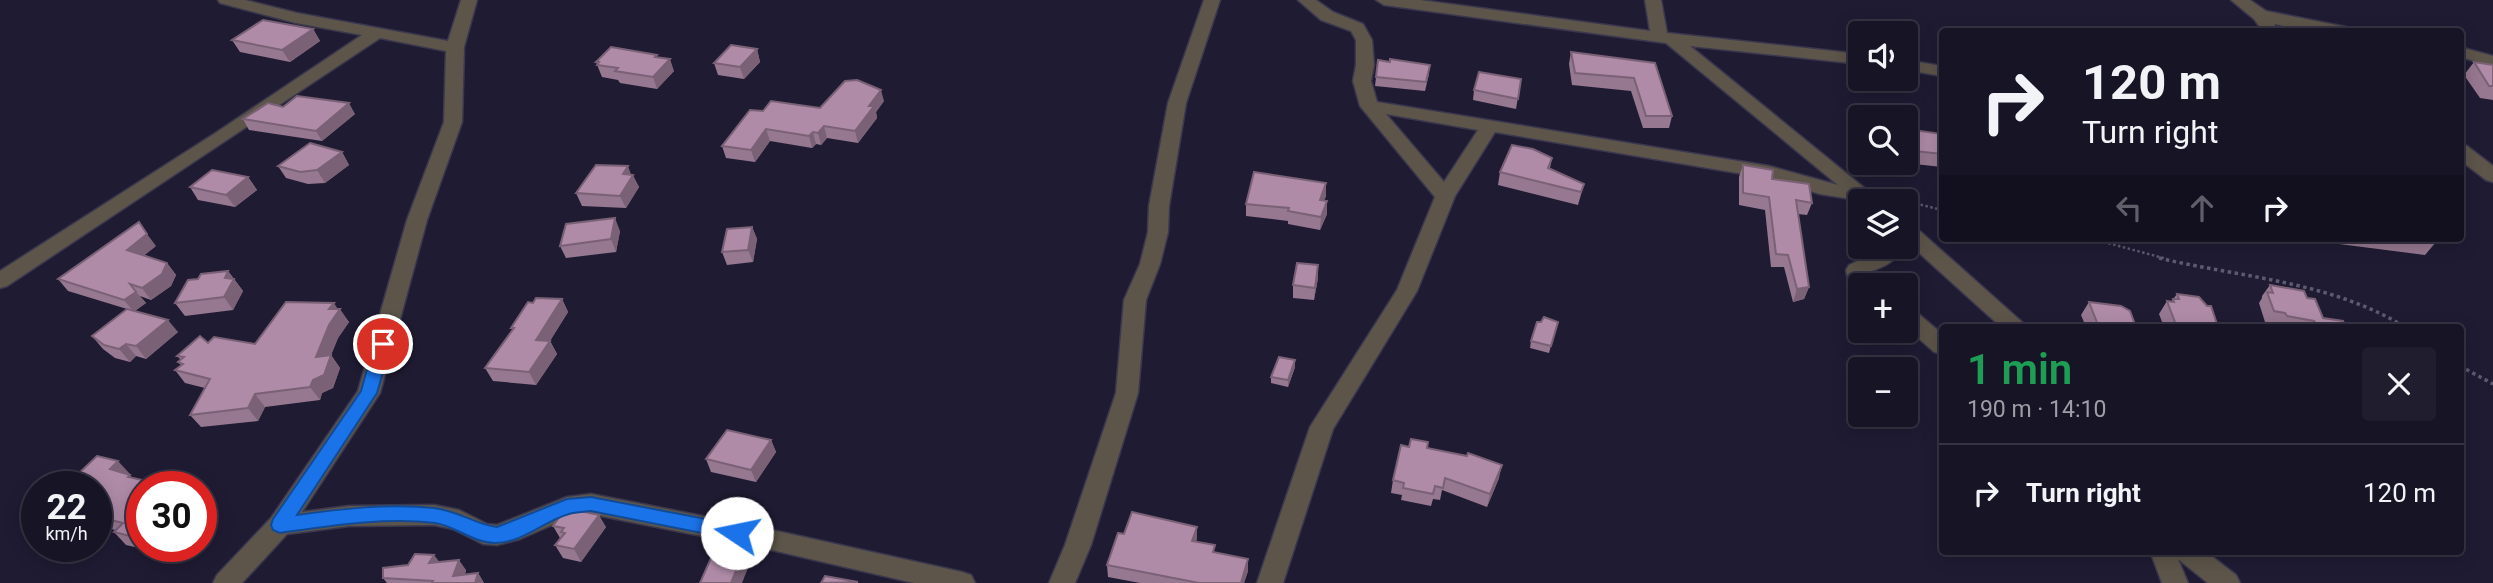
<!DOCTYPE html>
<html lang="en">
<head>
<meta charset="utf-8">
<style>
	body { margin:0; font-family:Roboto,sans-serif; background:#201d2e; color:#f1f3f6; height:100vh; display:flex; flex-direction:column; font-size:26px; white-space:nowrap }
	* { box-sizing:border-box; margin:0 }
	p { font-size:23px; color:#9e9ea7 }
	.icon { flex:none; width:38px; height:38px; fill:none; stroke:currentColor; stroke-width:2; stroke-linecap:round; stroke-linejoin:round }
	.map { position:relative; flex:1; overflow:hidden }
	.panel { position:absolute; left:1939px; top:324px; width:525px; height:231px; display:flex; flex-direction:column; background:#171426; border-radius:7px; box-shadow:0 4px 18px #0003,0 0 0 2px #363343 }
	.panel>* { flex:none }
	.top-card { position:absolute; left:1939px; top:28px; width:525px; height:214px; border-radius:7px; box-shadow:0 4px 18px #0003,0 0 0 2px #363343; background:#171426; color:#f1f3f6; overflow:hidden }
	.buttons { position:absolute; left:1848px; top:21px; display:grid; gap:14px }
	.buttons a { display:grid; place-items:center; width:70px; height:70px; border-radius:7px; background:#171426; box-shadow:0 4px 18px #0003,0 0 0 2px #363343; font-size:35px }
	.speed { position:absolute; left:21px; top:471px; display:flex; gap:14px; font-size:35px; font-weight:700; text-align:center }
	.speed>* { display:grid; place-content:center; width:91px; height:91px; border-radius:50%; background:#171426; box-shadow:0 4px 18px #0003,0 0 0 2px #363343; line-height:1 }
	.speed small { font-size:18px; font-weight:400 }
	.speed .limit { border:10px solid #d22; background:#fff; color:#111 }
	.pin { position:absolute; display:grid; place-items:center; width:60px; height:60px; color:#fff; margin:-30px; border:4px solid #fff; border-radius:50%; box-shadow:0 2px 7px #0007 }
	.me { position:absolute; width:77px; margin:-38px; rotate:281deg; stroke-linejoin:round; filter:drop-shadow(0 0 5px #0008) }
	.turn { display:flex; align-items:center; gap:24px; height:147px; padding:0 28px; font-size:32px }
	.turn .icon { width:91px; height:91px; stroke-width:2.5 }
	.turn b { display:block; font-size:49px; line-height:60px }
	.lanes { display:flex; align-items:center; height:66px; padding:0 28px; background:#0003; justify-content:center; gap:35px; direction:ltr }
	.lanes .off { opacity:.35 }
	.round { display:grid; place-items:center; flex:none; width:74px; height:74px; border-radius:7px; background:#201d2e }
	.summary { display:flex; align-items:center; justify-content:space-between; height:119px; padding:0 28px }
	h1 { font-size:42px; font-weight:600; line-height:52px; color:#1e9e55 }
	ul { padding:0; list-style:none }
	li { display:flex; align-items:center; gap:21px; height:98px; padding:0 28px; border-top:2px solid #363343 }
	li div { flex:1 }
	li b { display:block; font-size:26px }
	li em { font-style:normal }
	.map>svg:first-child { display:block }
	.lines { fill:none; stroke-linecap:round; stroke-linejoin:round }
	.street-casing { stroke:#3a374e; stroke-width:3 }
	.path-far1 { stroke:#5e5b71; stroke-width:2.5; stroke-dasharray:2.5 2.5; stroke-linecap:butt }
	.path { stroke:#5e5b71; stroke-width:3.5; stroke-dasharray:3.5 3.5; stroke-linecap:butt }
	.street { fill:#5d554a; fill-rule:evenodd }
	.wall { fill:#967890 }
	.shaded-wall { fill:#7a6176 }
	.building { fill:#af8ba8; stroke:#7a6176; stroke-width:2 }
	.route { fill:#1a73e8; stroke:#114b97; stroke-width:2 }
</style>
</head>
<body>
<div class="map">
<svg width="2493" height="583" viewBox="0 0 2493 583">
	<rect width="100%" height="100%" fill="#1f1b33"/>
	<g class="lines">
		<g class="street-casing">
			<g id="street">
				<polygon points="218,0 245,0 297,13 448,41 461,0 477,0 464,47 462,122 427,220 380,393 302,512 349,506 434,505 459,510 487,524 497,525 567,497 591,494 763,528 962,572 971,575 975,583 914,583 763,548 591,514 570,517 520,539 497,545 483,544 453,529 434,525 349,526 287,534 242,583 213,583 217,575 271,518 358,391 407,220 444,122 446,51 380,38 7,286 0,288 0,271 217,132 362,35 296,23 220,3"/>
				<polygon points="1204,0 1220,0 1186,103 1169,206 1168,232 1160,264 1146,300 1138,393 1091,545 1075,583 1049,583 1065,545 1116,393 1124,300 1140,264 1148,232 1149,206 1168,103"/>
				<path d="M1298 0H1316L1333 12 1363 24 1372 40 1374 65 1371 81 1377 102 1769 166 1838 185 1666 43 1384 5 1376 0H1420L1650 31 1645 0H1661L1667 33 1860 54V64L1690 46 1873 195 1870 199 1863 201 1820 194 1767 178 1495 132 1455 196 1417 291 1333 429 1283 583H1257L1310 427 1397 290 1435 197 1360 106 1353 81 1356 65V40L1351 31 1321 20ZM1386 114 1478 130 1444 182Z"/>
				<polygon points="2231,0 2250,0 2266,11 2346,27 2354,32 2308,32 2275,24 2274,30 2262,30 2254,19"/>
				<polygon points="2460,47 2493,56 2493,66 2460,57"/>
				<polygon points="1906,60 1942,66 1942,76 1906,70"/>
				<polygon points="2460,144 2467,146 2493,166 2493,182 2486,180 2460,160"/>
				<polygon points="1906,223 1913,225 2022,322 2025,327 2001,327 1906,241"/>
				<path d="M1877 247H1897C1898 264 1881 267 1867 273L1868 285H1860V308L1853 306 1846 270 1849 265 1877 252Z"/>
				<polygon points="1906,308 1914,310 1942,334 1942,354 1934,352 1906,327"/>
				<polygon points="2150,551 2205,551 2236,575 2240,583 2208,583 2178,559 2188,583 2162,583"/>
			</g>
		</g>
		<g class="path-far1">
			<polyline points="1884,194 1905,201"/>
			<polyline points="1906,201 1942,210"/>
			<polyline points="2089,238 2167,259"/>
		</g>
		<g class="path">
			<path d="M2159 258C2243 278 2330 281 2405 327"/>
			<polyline points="2460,366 2493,384"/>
		</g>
		<use href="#street" class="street"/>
	</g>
	<g class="wall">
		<polygon points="313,29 320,41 290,62 240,52 232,40"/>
		<polygon points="757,49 760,62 744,79 718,75 714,63"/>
		<polygon points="1571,52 1655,63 1672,116 1669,128 1643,128 1631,91 1572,85 1569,64"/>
		<polygon points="657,57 674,71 657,89 620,83 618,80 602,77 596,62"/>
		<polygon points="1378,60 1390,62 1429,74 1425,91 1375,86"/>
		<polygon points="2474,62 2493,65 2493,100 2480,98 2464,75"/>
		<polygon points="1521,79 1516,109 1473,100 1474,90"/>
		<polygon points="884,101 876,112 877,118 858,143 827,138 821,145 816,144 812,148 770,141 755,162 726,158 722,146 763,111 820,108"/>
		<polygon points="283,107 355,114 322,141 249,130 243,119"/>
		<polygon points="1906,129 1942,134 1942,167 1905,163"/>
		<polygon points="342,152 349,165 325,183 308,184 286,178 278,166"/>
		<polygon points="1552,158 1550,168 1584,184 1578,205 1498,185 1500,172"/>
		<polygon points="1743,165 1772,179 1812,203 1807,215 1798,214 1809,287 1804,299 1793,302 1784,267 1771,267 1765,210 1739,205 1739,177"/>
		<polygon points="632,175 639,187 626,208 582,206 576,193"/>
		<polygon points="248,177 257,190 235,207 198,200 190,187"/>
		<polygon points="1326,183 1326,196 1324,200 1327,214 1320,230 1288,224 1288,221 1246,216 1246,204"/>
		<polygon points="752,227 757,239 753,262 727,265 722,252"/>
		<polygon points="620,231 616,252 566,258 560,246"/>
		<polygon points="2236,238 2252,238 2251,240"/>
		<polygon points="2337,238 2434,238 2436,242 2425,255 2339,244"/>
		<polygon points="156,246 144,255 167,263 176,275 171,286 151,300 140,296 146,303 134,311 178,332 146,359 136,356 130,362 115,358 103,349 92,336 127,309 68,291 58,279"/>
		<polygon points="228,271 243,291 233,310 185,316 175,303 198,279"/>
		<polygon points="1318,278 1314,300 1293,298 1293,285"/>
		<polygon points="2270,285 2307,298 2323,318 2346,327 2278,327 2277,324 2265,322 2259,303 2262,298 2262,296"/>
		<polygon points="2177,294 2218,327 2164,327 2159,314 2167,301 2171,302"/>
		<polygon points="562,299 568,312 550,341 557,354 536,385 493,381 485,368 513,330 511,328 533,303"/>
		<polygon points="2089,302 2136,327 2086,327 2081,315"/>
		<polygon points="338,309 349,322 338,338 331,355 340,368 333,388 322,393 320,400 265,407 258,421 201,427 190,415 205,388 185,383 175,370 181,365 178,362 181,360 177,356 208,343 255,344"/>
		<polygon points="1556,328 1549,353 1530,348 1531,341"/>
		<polygon points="1295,367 1288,387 1271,383 1271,377"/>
		<polygon points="771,440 776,452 756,482 711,472 706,459"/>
		<polygon points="1409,447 1427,448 1499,478 1487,507 1442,490 1440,500 1433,499 1431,506 1401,500 1402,495 1391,493 1393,480"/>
		<polygon points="130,474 129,475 142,486 142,546 179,546 170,555 126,545 114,532 115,530 96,525 96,486 76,476"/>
		<polygon points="553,526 606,527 581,562 563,558 555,545 560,538"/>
		<polygon points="1197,538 1196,542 1215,553 1248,559 1248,571 1244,583 1140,583 1108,577 1107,565"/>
		<polygon points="440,562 466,570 465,575 478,573 484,583 387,583 383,578"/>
	</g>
	<g class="shaded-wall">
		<polygon points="313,29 320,41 290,62 282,50"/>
		<polygon points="757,49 760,62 744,79 740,67"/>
		<polygon points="670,59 674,71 657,89 653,77"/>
		<polygon points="881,90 884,101 876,112 877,118 858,143 855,131 869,106"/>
		<polygon points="349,103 355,114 322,141 316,131"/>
		<polygon points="824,126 827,138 821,145 818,133"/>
		<polygon points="766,129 770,141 755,162 751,150"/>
		<polygon points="813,132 816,144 812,148 809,136"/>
		<polygon points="342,152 349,165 325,183 317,170"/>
		<polygon points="628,166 632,177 633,175 639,187 626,208 620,196 623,174"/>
		<polygon points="248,177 257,190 235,207 226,195"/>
		<polygon points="1326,183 1326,196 1319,212 1320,200"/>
		<polygon points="1327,201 1327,214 1320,230 1321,217"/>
		<polygon points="615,218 620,231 616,252 611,239"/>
		<polygon points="752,227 757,239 753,262 748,250"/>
		<polygon points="147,234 156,246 136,262 127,250"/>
		<polygon points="167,263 176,275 171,286 151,300 142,288"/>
		<polygon points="1318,265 1318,278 1314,300 1315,288"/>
		<polygon points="228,271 243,291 233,310 224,297 225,278"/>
		<polygon points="1809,287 1804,299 1793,302 1797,289"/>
		<polygon points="136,292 146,303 134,312 124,300"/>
		<polygon points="562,299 568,312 549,342 550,341 557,354 536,385 529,372 536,340"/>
		<polygon points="334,303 339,311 340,309 349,322 338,338 325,370 316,357 329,309"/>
		<polygon points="168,320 178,332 146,359 136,346"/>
		<polygon points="126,344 136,356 130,362 119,349"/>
		<polygon points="331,355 340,368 333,388 322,393 320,400 310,387 313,380"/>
		<polygon points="1295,360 1295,367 1288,387 1288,380"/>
		<polygon points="255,394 265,407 258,421 248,408"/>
		<polygon points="771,440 776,452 756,482 751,470"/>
		<polygon points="118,461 130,474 121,482 110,469"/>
		<polygon points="1502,465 1499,478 1487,507 1490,494"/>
		<polygon points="206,494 217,507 201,523 201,499"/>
		<polygon points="599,515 606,527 581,562 574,549"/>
		<polygon points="1197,527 1197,538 1192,553 1192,541"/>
		<polygon points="162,546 179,546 170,555"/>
		<polygon points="744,551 750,563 742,583 731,583"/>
		<polygon points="434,555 442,565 429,563"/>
		<polygon points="1248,559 1248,571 1244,583 1241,583"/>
		<polygon points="459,560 466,570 462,583 453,576"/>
		<polygon points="478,573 484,583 475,583"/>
	</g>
	<g class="building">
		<polygon points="263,20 313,29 282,50 232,40"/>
		<polygon points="731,45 757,49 740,67 714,63"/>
		<polygon points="611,47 657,55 655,57 670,59 653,77 615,71 618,68 597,65 599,62 596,62"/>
		<polygon points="1571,52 1655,63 1672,116 1646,116 1634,78 1575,73"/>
		<polygon points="1390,59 1430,65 1426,82 1376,77 1378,60 1390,62"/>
		<polygon points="2474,62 2493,65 2493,86 2489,86"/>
		<polygon points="1479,72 1521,79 1518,99 1474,90"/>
		<polygon points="857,80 881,90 869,106 874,106 855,131 824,126 818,133 813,132 809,136 766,129 751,150 722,146 750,110 763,111 771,101 820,108 845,81"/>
		<polygon points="297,96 349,103 316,131 243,119 268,103 283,107"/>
		<polygon points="1906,129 1942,134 1942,154 1906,150"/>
		<polygon points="310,143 342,152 317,170 300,172 278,166"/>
		<polygon points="1512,145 1533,149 1552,158 1548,168 1584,184 1581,192 1500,172"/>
		<polygon points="596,165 628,166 623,174 633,175 620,196 576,193"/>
		<polygon points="1743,165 1773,170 1772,179 1809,184 1812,203 1796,200 1809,287 1797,289 1788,255 1776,254 1769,197 1743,193"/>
		<polygon points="212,170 248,177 226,195 190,187"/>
		<polygon points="1254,172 1326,183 1320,200 1327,201 1321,217 1288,211 1289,208 1246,204"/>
		<polygon points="615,218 611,239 560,246 566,224"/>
		<polygon points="139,222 147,234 127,250 167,263 162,274 142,288 130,284 136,292 124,300 58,279"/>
		<polygon points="752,227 748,250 722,252 727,229"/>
		<polygon points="2401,238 2434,238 2436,242"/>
		<polygon points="1297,263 1318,265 1315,288 1293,285"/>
		<polygon points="228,271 225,278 234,279 224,297 175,303 188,280 198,279 201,274"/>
		<polygon points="2270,285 2304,291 2307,298 2315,299 2323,318 2343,321 2346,327 2319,327 2314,321 2287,316 2285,313 2274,311 2267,292 2273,293"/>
		<polygon points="2177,294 2199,297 2207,306 2211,306 2218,327 2170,327 2169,324 2176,325 2167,301 2174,302 2173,299 2179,299"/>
		<polygon points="536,298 562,299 536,340 550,341 529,372 485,368 514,328 511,328 528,302 533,303"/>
		<polygon points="286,302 334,303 329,309 340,309 329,325 316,357 331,355 324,375 313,380 310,387 255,394 248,408 190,415 210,379 175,370 183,364 178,362 184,357 177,356 200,336 208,343 214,337 255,344"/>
		<polygon points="2089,302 2121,306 2130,311 2136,327 2107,327 2098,325"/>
		<polygon points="127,309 168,320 136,346 126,344 119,349 104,345 92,336"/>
		<polygon points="1544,317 1558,322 1551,346 1531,341 1537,322 1541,322"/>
		<polygon points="1279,357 1295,360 1288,380 1271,377"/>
		<polygon points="727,430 771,440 751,470 706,459"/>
		<polygon points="1411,439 1428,442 1427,448 1467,456 1468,453 1502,465 1490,494 1445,478 1443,488 1435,486 1433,494 1403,488 1404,483 1393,480 1401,445 1409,447"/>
		<polygon points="97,456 118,461 110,469 130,475 128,477 170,486 142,486 142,539 114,532 123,523 96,516 96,486 58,486 71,475 76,476"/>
		<polygon points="566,508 599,515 574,549 555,545 565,533 561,532 564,528 553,526"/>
		<polygon points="1132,512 1197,527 1192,541 1215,545 1213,552 1248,559 1241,583 1199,583 1107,565 1118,533 1124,534"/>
		<polygon points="715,549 744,551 731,583 700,583"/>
		<polygon points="415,554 434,555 429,563 459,560 453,576 478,573 475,583 432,583 433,581 383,578 383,568 408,565"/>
		<polygon points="825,576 858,582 821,583"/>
	</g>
	<path class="route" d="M383 338 391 344 377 393 297 515C341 509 389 503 434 508 459 511 477 525 497 527L567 499 591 497 737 525 744 527 747 533 744 538 737 540 591 511C584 512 576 512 569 514 544 521 522 543 495 543 473 543 456 526 435 523 384 517 330 526 280 533L273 530 271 525 273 519 361 391 374 344Z"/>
</svg>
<div class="buttons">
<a><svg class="icon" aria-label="sound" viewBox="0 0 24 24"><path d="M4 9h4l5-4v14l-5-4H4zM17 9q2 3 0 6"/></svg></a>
<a><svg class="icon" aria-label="search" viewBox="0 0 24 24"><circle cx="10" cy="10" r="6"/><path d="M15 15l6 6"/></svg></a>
<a><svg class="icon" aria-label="layers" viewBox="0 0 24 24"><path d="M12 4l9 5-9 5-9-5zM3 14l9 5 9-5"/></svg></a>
<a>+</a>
<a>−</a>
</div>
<div class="speed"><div>22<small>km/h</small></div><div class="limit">30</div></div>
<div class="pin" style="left:383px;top:344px;background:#d93025"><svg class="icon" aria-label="arrive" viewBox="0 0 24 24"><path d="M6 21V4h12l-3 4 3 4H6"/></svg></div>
<svg class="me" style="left:737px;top:533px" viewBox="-20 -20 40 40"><circle r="19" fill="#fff"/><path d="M0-13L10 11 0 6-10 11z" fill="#1a73e8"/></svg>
<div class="top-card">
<div class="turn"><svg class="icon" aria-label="right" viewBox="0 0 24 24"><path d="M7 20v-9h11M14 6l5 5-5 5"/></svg><div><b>120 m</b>Turn right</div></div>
<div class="lanes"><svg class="icon off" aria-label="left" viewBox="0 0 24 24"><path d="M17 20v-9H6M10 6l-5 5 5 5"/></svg><svg class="icon off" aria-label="ahead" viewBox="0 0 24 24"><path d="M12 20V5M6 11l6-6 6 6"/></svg><svg class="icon" aria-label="right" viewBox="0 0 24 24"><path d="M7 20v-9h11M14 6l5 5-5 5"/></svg></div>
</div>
<section class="panel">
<div class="summary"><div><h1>1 min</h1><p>190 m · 14:10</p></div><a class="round"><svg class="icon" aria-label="close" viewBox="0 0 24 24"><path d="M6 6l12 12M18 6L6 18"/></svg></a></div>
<ul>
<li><svg class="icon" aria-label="right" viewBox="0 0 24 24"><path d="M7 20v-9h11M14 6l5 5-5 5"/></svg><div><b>Turn right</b></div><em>120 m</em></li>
</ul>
</section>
</div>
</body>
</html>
